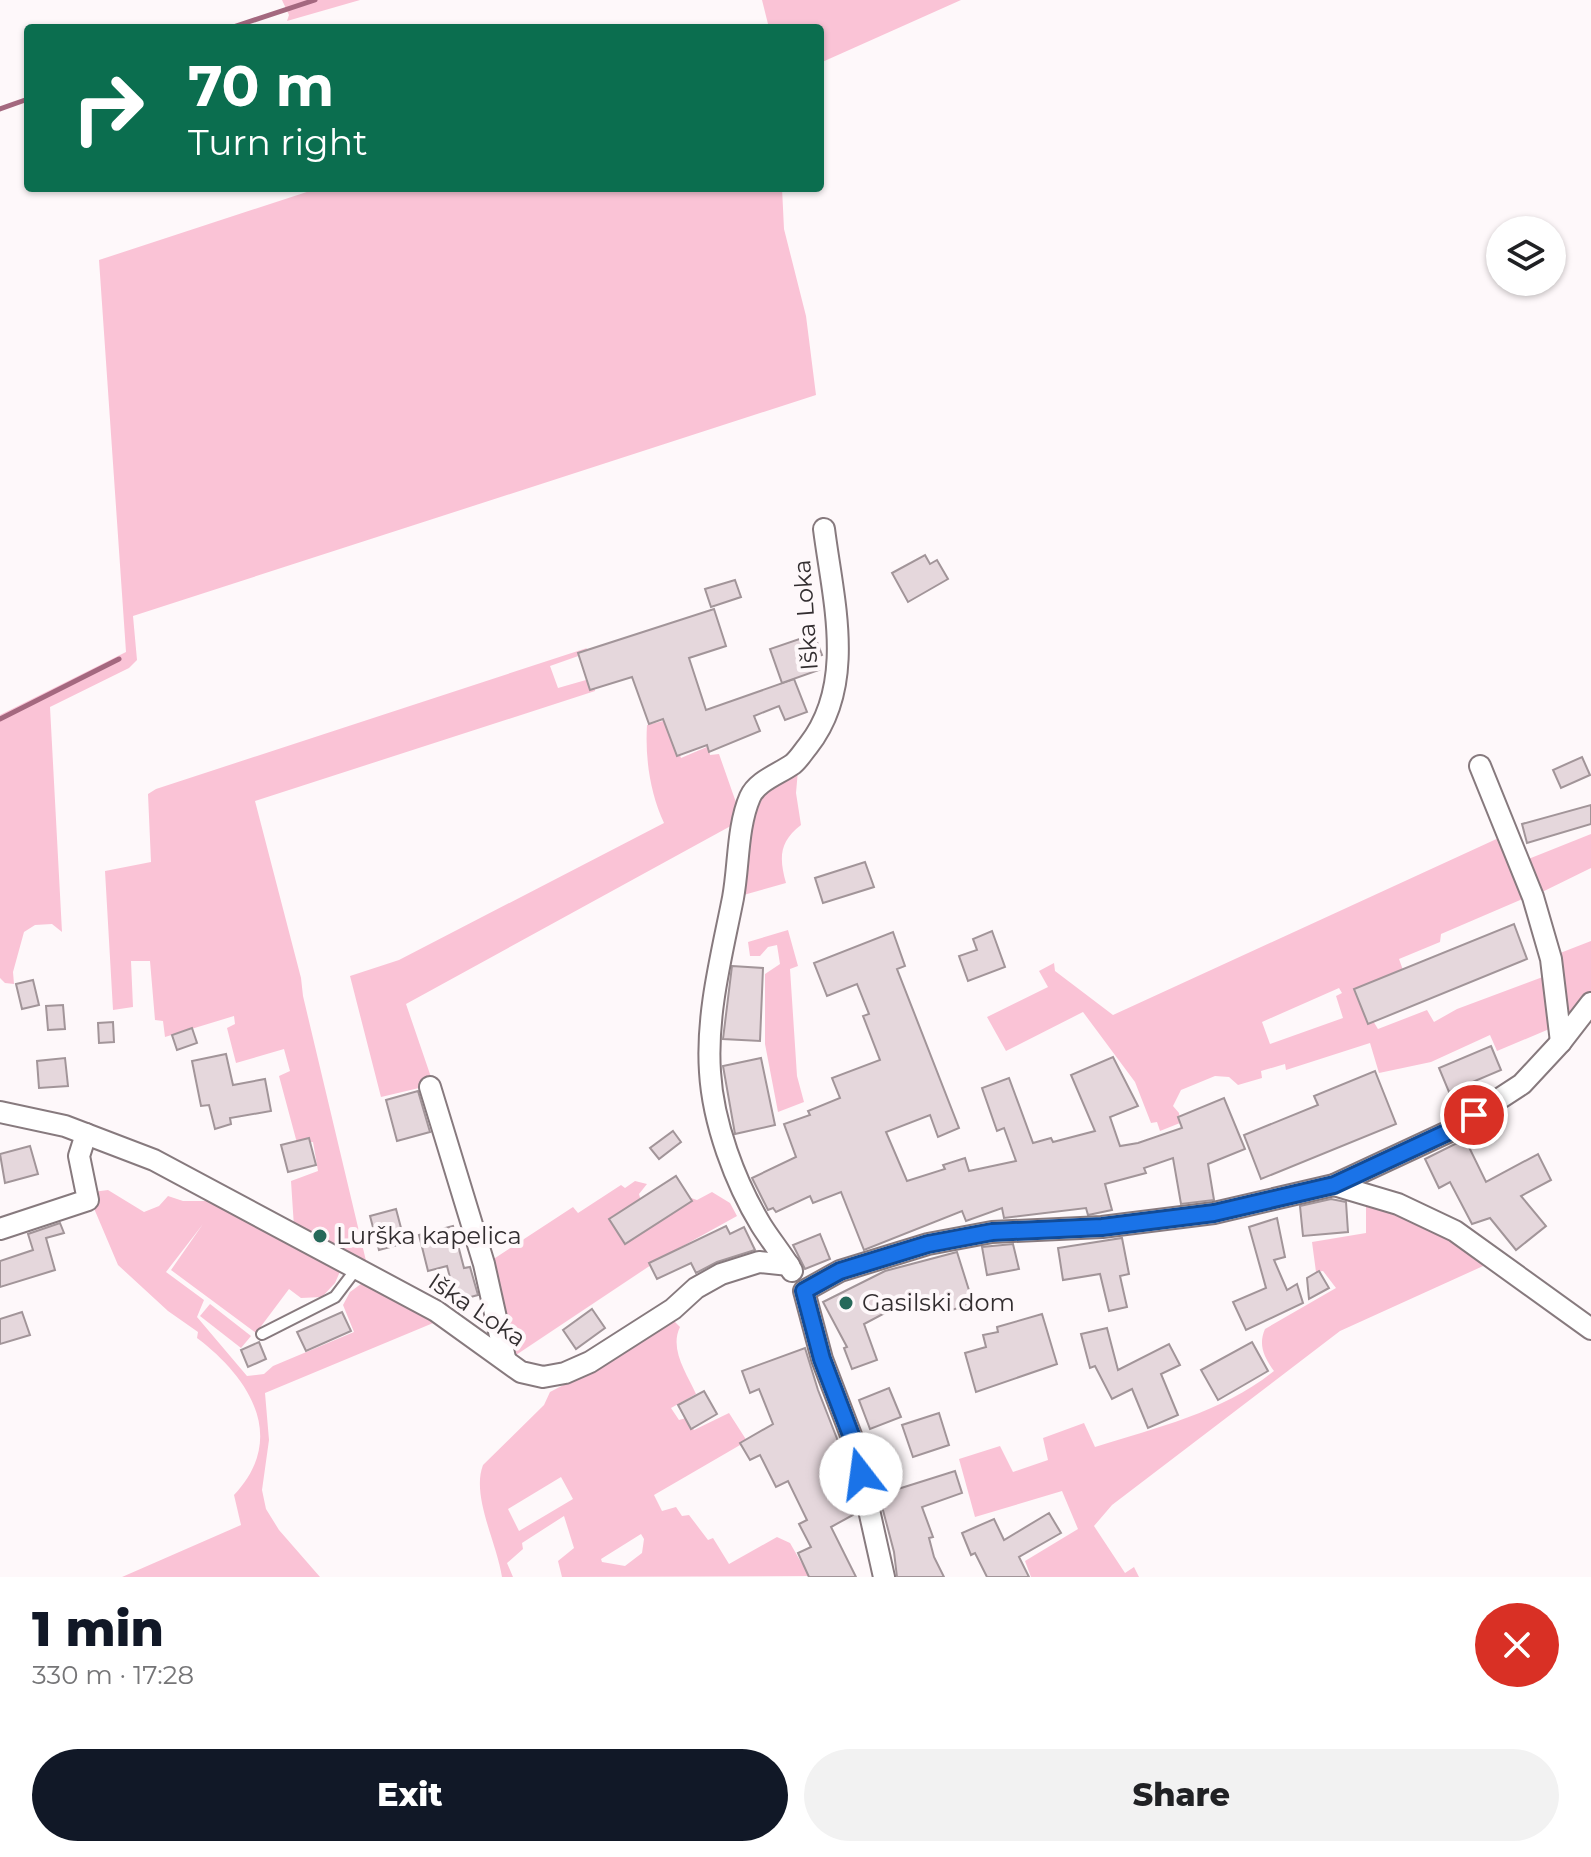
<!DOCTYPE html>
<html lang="en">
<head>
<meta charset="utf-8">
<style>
	body { margin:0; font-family:Montserrat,sans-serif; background:#f2f2f2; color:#202124; height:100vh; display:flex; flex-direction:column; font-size:30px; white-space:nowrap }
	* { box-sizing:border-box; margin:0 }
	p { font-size:26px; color:#757577 }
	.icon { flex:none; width:44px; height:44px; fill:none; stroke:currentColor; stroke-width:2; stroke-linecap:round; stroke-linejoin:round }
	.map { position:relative; height:1577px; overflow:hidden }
	.panel { display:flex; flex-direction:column; background:#fff; flex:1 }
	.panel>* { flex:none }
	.guide { position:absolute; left:24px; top:24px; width:800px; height:168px; border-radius:8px; box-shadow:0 2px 6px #0004; background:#0b6e4f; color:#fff; overflow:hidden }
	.buttons { position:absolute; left:1486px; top:216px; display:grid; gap:16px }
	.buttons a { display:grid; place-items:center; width:80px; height:80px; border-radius:50%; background:#fff; box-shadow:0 2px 6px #0004; font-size:40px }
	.pin { position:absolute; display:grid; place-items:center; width:68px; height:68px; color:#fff; margin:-34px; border:4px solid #fff; border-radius:50%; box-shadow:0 2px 8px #0007 }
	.me { position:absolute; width:88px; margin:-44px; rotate:345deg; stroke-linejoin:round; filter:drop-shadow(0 0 6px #0008) }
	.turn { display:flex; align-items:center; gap:28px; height:168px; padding:0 32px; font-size:36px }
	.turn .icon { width:104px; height:104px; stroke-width:2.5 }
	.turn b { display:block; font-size:56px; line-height:68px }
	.round { display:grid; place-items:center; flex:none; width:84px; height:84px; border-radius:42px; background:#f2f2f2 }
	.head { display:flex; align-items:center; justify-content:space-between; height:136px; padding:0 32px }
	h1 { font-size:48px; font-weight:800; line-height:60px; color:#111827 }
	.button { display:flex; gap:16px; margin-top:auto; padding:16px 32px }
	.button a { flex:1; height:92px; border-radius:48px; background:#111827; color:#fff; font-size:32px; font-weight:800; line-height:92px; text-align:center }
	.button a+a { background:#f2f2f2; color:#202124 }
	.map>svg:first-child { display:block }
	.green { fill:#fac3d6; fill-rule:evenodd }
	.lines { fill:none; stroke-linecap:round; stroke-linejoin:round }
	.stream { stroke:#a4687f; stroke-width:5 }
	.building { fill:#e5d7dc; stroke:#a29599; stroke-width:2 }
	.service-casing { stroke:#877a7e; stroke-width:14 }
	.minor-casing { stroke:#877a7e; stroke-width:24 }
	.service { stroke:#fff; stroke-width:10 }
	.minor { stroke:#fff; stroke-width:20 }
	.route-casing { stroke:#114b97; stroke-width:20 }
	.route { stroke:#1a73e8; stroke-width:14 }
	.poi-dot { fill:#26695a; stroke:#fef8fa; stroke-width:3 }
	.labels { text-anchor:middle; stroke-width:8; stroke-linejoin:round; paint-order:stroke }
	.street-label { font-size:24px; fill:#332e30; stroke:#fef8fa }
	.poi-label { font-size:24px; fill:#332e30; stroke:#fef8fa; text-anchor:start }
</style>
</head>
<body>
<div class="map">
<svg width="1591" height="1577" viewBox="0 0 1591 1577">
	<rect width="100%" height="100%" fill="#fef8fa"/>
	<g class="green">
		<polygon points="282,0 360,0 287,21 289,15"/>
		<polygon points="762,0 961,0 820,63 820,28 769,28"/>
		<polygon points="319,188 782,188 784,229 806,316 816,395 133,616 137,660 129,668 50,707 62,932 52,924 35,925 24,932 13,972 14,984 5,983 0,978 0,715 126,652 99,260"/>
		<polygon points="587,648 584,654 550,666 558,688 593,678 595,691 255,801 301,978 303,996 367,1265 294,1227 291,1181 318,1171 313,1142 297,1143 279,1076 290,1071 284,1049 236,1063 227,1028 235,1024 234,1016 165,1037 163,1021 155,1020 150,961 131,961 133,1007 113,1010 105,871 151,862 148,794 156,789"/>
		<path d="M667 720 681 758 709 746 710 755 719 754 739 811 738 822 406 1004 432 1080 419 1088 381 1097 350 976 399 960 664 823C650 793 645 758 647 725Z"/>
		<path d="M798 770 796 793 801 825C779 842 779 858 786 883L740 896 755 803 771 787Z"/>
		<polygon points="1591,834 1591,868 1536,895 1521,862"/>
		<path d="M1503 836 1527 897 1441 934 1440 942 1399 959 1403 970 1367 1011 1378 1029 1427 1010 1434 1022 1457 1009 1548 975 1554 1027 1497 1051 1490 1035 1431 1062 1379 1073 1370 1043 1286 1070 1285 1064 1261 1071 1262 1078 1238 1085 1229 1077 1215 1076 1181 1090 1173 1106 1179 1113 1180 1123 1160 1131 1157 1122 1151 1123 1135 1082 1083 1012 1006 1051 987 1017 1048 987 1039 971 1054 963 1055 971 1113 1015ZM1339 988 1342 993 1336 996 1343 1018 1270 1044 1262 1022Z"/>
		<polygon points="788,930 798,966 790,969 797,1076 804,1102 778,1112 765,1044 765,974 780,964 777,945 768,947 760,956 750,956 748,942"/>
		<polygon points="1591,941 1591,993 1569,1019 1564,1014 1555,955"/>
		<polygon points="635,1181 647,1184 639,1194 642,1205 688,1197 697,1200 712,1192 730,1203 737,1216 663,1257 516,1355 509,1354 489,1262 573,1207 578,1213 621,1185 625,1188"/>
		<path d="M108 1190 144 1212 159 1206 168 1196 183 1201H215L342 1267 335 1283 322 1297 301 1298 289 1289 256 1333 171 1270 203 1224 166 1272 204 1300 197 1317 247 1376 264 1374 273 1366 354 1332 343 1305 350 1292 365 1281 376 1292 397 1296 438 1321 265 1393 269 1440 262 1490 266 1509 279 1530 320 1577H122L241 1525 234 1495C288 1438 250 1378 197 1338L198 1332 168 1311 118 1265 90 1199 93 1192Z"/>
		<path d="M1366 1204 1411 1218 1492 1262 1340 1331 1112 1505 1094 1526 1125 1573 1134 1567 1139 1577H1031L1025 1561 1078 1529 1062 1491 975 1517 959 1459 1000 1446 1013 1472 1048 1460 1043 1438 1084 1423 1095 1447C1156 1428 1224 1412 1274 1371 1264 1357 1258 1345 1265 1329L1336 1288 1323 1271 1316 1272 1312 1242 1366 1233Z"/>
		<polygon points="210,1304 251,1336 241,1348 200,1316"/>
		<path d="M672 1319 680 1327C669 1349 687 1374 696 1394L671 1408 679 1420 686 1418 694 1430 729 1413 747 1441 654 1495 662 1511 676 1507 682 1516 689 1515 708 1540 713 1538 729 1564 777 1537 790 1543 809 1576 562 1577 558 1561 574 1548 564 1516 522 1543 523 1549 507 1563 513 1577H502C497 1543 471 1496 483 1465L544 1405 550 1392 596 1368ZM561 1477 573 1499 519 1531 508 1509ZM641 1534 644 1539 642 1553 625 1566 602 1562 601 1559Z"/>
	</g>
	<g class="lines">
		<g class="stream">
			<polyline points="230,28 315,0"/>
			<polyline points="0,109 28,99"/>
			<polyline points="0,719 119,659"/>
		</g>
	</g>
	<g class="building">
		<polygon points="925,555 930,564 937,560 948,579 908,602 892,573"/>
		<polygon points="735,580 741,597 711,607 705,589"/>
		<polygon points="714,609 726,646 689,658 706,710 794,679 807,712 785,720 779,706 754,716 760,731 709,752 707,745 677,756 663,719 649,724 632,677 590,690 578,653"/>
		<polygon points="814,634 822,655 814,658 819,670 782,683 770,649"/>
		<polygon points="1582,757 1590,775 1561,788 1553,770"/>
		<polygon points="1591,805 1591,824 1527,843 1522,824"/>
		<polygon points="865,862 874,887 823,903 815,878"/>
		<polygon points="1514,924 1527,959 1368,1024 1354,989"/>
		<polygon points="992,931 1005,967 968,981 959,956 977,950 973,939"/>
		<polygon points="893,932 905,966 897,969 959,1128 938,1137 930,1115 886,1132 907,1181 945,1169 943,1165 965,1158 969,1171 1016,1161 1004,1128 997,1131 982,1088 1009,1078 1033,1143 1051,1138 1053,1142 1095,1131 1071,1075 1113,1057 1138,1106 1110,1117 1120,1146 1138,1143 1182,1128 1178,1117 1224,1098 1245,1149 1208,1164 1214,1200 1181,1204 1173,1158 1144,1168 1146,1173 1105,1184 1112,1210 1088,1215 1086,1208 1004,1218 1002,1208 966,1221 962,1211 864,1250 841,1192 813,1203 810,1196 776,1212 773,1208 768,1210 752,1178 796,1157 784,1124 810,1115 808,1111 840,1098 832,1078 880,1060 863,1016 869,1014 857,984 827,996 814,963"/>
		<polygon points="732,966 763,968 760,1041 723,1039"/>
		<polygon points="33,980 39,1005 22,1009 16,984"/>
		<polygon points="63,1005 65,1029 48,1030 46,1006"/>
		<polygon points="113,1022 114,1042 99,1043 98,1023"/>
		<polygon points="192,1028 197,1043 177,1050 172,1035"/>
		<polygon points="1491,1046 1501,1070 1449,1092 1439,1068"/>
		<polygon points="226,1054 233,1085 265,1079 271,1111 230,1118 231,1124 215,1129 209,1105 201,1106 192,1061"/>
		<polygon points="65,1058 68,1086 39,1088 37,1061"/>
		<polygon points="761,1058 775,1125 735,1134 723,1066"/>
		<polygon points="1375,1071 1396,1124 1261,1179 1244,1135 1318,1105 1314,1096"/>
		<polygon points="418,1091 430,1132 397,1141 386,1100"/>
		<polygon points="673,1131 681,1142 659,1159 650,1148"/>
		<polygon points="309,1138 316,1165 288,1172 281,1145"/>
		<polygon points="1465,1139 1486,1182 1538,1154 1551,1180 1521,1196 1546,1226 1516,1250 1490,1218 1472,1224 1450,1182 1439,1188 1425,1159"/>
		<polygon points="30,1146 38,1174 5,1183 0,1154"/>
		<polygon points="676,1176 692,1201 625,1244 609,1219"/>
		<polygon points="1331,1199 1346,1202 1348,1232 1303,1236 1300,1206"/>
		<polygon points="396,1209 405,1243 379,1250 370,1216"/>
		<polygon points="1277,1218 1285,1257 1274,1260 1287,1290 1297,1284 1303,1303 1246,1330 1233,1302 1266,1288 1249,1227"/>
		<polygon points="60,1223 64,1233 46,1238 55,1270 0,1287 0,1261 33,1250 28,1234"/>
		<polygon points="453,1226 464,1268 470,1267 478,1295 456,1301 447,1266 428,1271 419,1235"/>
		<polygon points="726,1226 730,1234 744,1227 755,1250 717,1262 696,1273 691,1263 657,1279 649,1263"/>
		<polygon points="820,1234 830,1259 805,1269 793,1245"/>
		<polygon points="1122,1238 1129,1274 1120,1276 1127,1307 1109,1311 1100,1274 1063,1280 1058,1248"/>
		<polygon points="1013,1244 1019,1269 987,1275 982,1247"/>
		<polygon points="957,1252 973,1303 949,1311 944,1296 918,1306 915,1297 864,1324 877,1360 852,1369 844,1348 847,1347 823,1302 885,1271"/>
		<polygon points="1319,1271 1329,1288 1309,1299 1307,1278"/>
		<polygon points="592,1309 605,1328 576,1349 563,1330"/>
		<polygon points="22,1312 30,1335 0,1344 0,1319"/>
		<polygon points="342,1312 351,1331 306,1351 297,1332"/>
		<polygon points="1042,1314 1057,1364 976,1392 965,1353 986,1347 983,1335 998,1332 997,1327"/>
		<polygon points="1107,1328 1118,1370 1169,1344 1180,1365 1161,1374 1178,1415 1148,1428 1132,1389 1112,1399 1095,1366 1090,1368 1081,1334"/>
		<polygon points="259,1342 266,1359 248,1367 241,1350"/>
		<polygon points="1252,1342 1268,1371 1218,1400 1201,1370"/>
		<polygon points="805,1348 818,1390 843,1454 835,1458 846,1479 842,1481 853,1515 831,1527 856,1577 809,1577 798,1553 811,1547 799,1524 807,1520 788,1481 776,1487 760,1455 750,1460 740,1443 773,1424 759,1389 750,1393 742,1371"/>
		<polygon points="889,1388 901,1417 870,1429 859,1400"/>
		<polygon points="704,1391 717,1414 691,1429 678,1405"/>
		<polygon points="939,1413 949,1445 913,1457 902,1425"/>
		<polygon points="955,1471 962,1493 922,1507 933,1537 929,1538 934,1557 944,1577 897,1577 894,1552 879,1495"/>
		<polygon points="1049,1513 1061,1533 1019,1557 1029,1577 987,1577 975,1553 971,1555 962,1533 994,1519 1004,1540"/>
	</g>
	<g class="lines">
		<g class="service-casing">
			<polyline id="service" points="262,1334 335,1297 357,1268"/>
		</g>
		<g class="minor-casing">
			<g id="minor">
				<polyline points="1480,766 1533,897 1551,959 1561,1042"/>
				<polyline points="430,1087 484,1264 505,1358"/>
				<polyline points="0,1112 65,1126 154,1160 436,1311 521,1372 543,1377 565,1373 590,1362 673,1309 696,1288 721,1274 759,1262 789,1265"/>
				<polyline points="1334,1185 1398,1204 1455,1231 1591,1329"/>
				<polyline points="0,1229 88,1200 79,1156 86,1134"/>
				<path d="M792 1271C783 1255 771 1241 761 1225 735 1182 713 1123 710 1072 706 1014 722 954 733 898 739 866 737 827 750 797 757 781 779 774 793 764 799 759 803 752 808 746 857 684 833 600 824 529"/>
				<polyline points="884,1577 854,1443 822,1359 804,1291 840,1271 928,1244 992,1232 1102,1227 1214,1213 1334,1185 1450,1131 1522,1084 1561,1042 1591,1003"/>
			</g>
		</g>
		<use href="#service" class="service"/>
		<use href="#minor" class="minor"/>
	</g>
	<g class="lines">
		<g class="route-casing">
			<polyline id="route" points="861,1474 854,1443 822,1359 804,1291 840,1271 928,1244 992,1232 1102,1227 1214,1213 1334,1185 1450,1131 1474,1115"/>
		</g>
		<use href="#route" class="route"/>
	</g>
	<g class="poi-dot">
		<circle cx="320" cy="1236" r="8"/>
		<circle cx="846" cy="1303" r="8"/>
	</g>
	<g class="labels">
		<g class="street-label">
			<text transform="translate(806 615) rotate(-94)" y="8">Iška Loka</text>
			<text transform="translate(477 1310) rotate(34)" y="8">Iška Loka</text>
		</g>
		<g class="poi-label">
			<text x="336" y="1244">Lurška kapelica</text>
			<text x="862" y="1311">Gasilski dom</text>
		</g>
	</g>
</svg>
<div class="buttons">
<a><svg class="icon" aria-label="layers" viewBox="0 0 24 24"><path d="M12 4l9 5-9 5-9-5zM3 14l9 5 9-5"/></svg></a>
</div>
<div class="pin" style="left:1474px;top:1115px;background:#d93025"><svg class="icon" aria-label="arrive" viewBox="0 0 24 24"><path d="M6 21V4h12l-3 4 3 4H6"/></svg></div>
<svg class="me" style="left:861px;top:1474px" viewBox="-20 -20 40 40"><circle r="19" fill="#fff"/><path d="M0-13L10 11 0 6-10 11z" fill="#1a73e8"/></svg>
<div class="guide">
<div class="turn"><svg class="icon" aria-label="right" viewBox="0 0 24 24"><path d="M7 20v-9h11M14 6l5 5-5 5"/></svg><div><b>70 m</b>Turn right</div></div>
</div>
</div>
<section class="panel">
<div class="head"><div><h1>1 min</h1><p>330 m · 17:28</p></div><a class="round" style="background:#d93025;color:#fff"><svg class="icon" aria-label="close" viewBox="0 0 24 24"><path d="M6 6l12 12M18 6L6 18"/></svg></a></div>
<div class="button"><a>Exit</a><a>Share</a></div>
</section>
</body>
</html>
